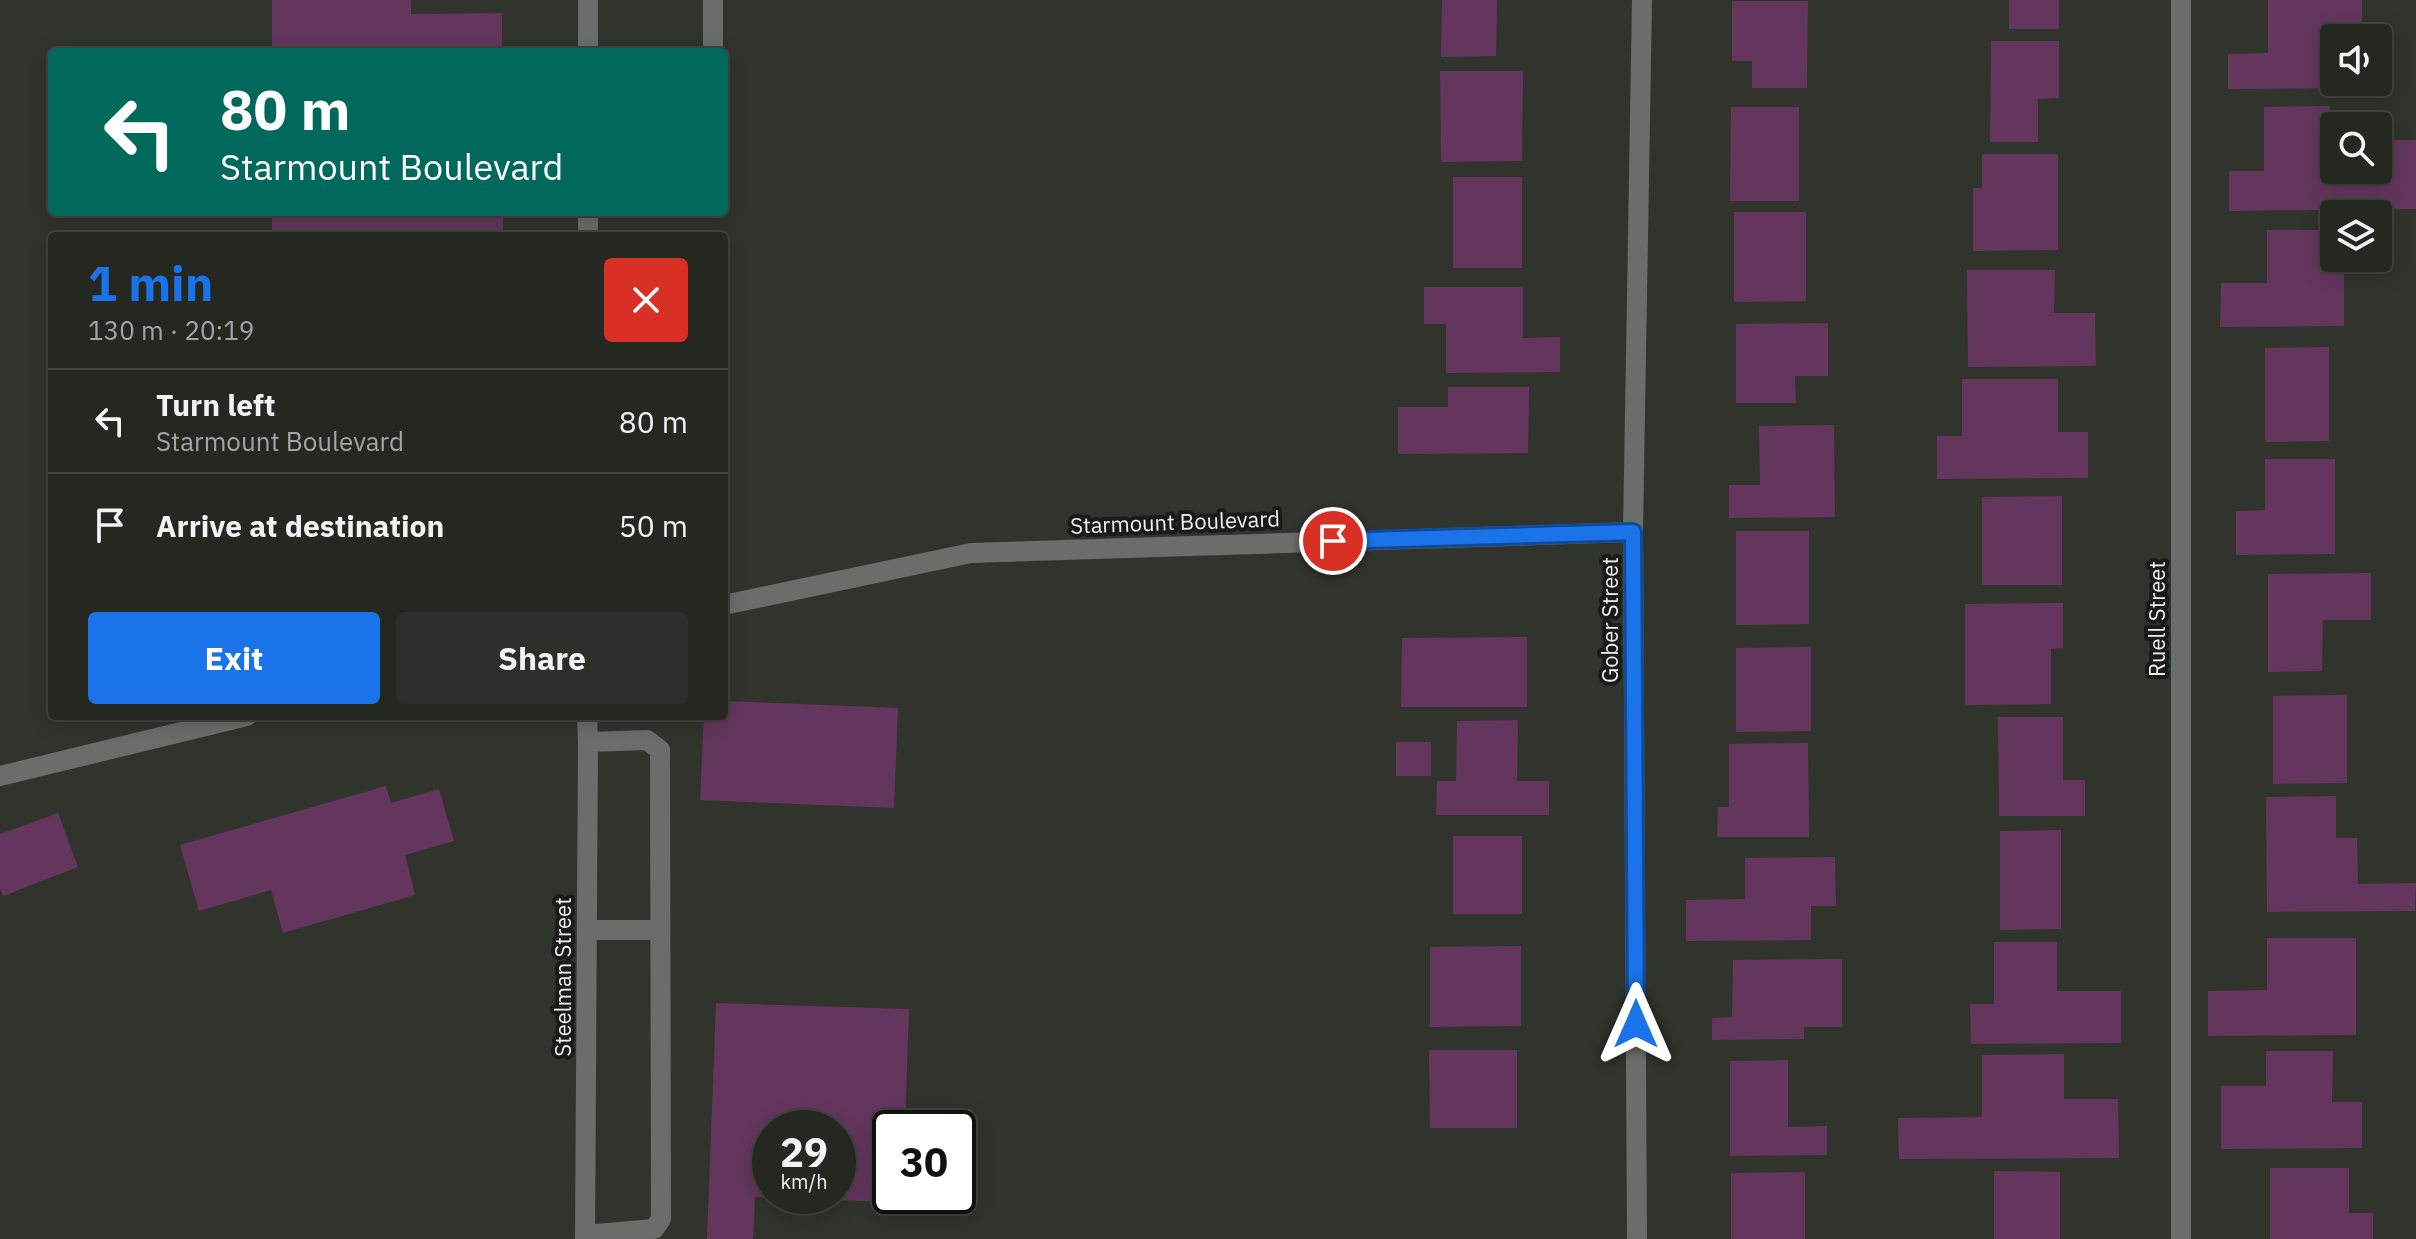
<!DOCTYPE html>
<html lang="en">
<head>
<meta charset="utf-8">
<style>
	body { margin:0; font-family:"IBM Plex Sans",sans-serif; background:#2d2f2a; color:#f1f3f6; height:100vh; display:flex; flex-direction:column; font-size:30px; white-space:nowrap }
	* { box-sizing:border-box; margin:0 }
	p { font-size:26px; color:#a3a5a5 }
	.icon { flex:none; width:44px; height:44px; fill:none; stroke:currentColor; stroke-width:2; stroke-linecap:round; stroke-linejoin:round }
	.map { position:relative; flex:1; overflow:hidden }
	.drawer { position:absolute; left:48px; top:232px; width:680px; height:488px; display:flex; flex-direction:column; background:#252721; border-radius:8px; box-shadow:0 4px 20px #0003,0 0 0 2px #42443f }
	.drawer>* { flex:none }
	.guide { position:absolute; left:48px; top:48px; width:680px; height:168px; border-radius:8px; box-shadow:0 4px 20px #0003,0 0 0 2px #42443f; background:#00695c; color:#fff; overflow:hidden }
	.fabs { position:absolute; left:2320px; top:24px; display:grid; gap:16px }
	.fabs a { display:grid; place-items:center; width:72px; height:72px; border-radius:8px; background:#252721; box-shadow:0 4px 20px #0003,0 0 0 2px #42443f; font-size:40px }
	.speed { position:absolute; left:752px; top:1110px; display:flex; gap:16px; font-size:40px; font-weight:700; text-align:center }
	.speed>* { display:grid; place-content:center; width:104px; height:104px; border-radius:50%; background:#252721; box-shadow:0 4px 20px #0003,0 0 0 2px #42443f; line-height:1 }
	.speed small { font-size:20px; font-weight:400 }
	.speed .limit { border:4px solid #111; border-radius:12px; background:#fff; color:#111 }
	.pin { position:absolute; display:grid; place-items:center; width:68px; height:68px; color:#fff; margin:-34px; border:4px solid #fff; border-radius:50%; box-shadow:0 2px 8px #0007 }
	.me { position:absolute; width:88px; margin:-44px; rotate:0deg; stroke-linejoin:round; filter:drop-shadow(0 0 6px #0008) }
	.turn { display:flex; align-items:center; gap:28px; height:168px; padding:0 40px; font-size:36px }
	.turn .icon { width:104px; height:104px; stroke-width:2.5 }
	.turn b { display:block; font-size:56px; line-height:68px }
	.round { display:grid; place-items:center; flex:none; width:84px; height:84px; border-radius:8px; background:#2d2f2a }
	.head { display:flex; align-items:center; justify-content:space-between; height:136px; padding:0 40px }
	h1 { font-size:48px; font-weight:800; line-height:60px; color:#1a73e8 }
	.cta { display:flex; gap:16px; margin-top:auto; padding:16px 40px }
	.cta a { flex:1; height:92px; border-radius:8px; background:#1a73e8; color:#fff; font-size:32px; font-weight:800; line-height:92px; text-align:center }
	.cta a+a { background:#2d2f2a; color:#f1f3f6 }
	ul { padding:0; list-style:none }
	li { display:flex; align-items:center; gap:24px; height:104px; padding:0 40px; border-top:2px solid #42443f }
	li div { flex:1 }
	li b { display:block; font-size:30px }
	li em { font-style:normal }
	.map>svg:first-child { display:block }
	.building { fill:#64365e }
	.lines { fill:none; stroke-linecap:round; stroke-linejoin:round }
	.lane { stroke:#6b6d68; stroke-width:20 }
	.street { stroke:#6b6d68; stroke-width:20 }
	.route-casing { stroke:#114b97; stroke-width:20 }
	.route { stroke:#1a73e8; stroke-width:14 }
	.labels { text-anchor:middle; stroke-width:8; stroke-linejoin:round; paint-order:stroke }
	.street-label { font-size:22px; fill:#eef0ea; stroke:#1a1b17 }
</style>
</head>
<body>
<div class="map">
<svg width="2416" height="1239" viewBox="0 0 2416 1239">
	<rect width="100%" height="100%" fill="#31342c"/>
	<g class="building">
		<polygon points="272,0 411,0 411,14 502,13 502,52 272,52"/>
		<polygon points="1442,0 1497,0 1496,56 1441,57"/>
		<rect x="2009" y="0" width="50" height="29"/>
		<polygon points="2268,0 2362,0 2362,38 2334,38 2334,82 2362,82 2362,88 2228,89 2228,54 2268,53"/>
		<polygon points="1732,1 1808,1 1807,88 1752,88 1752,61 1732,61"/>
		<polygon points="1991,41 2059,41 2059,98 2038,99 2038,142 1990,142"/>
		<polygon points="1440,71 1523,71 1522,161 1441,162"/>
		<polygon points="2330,106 2330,140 2334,140 2334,170 2378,170 2378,140 2416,140 2416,209 2229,211 2229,171 2264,171 2264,107"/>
		<polygon points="1731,107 1799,107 1799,201 1730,201"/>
		<polygon points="1982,154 2058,154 2058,250 1973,251 1973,188 1982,188"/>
		<rect x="1453" y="177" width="69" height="91"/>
		<polygon points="272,212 345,212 345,216 503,215 503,236 272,236"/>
		<polygon points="1734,212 1806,212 1806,301 1734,302"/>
		<polygon points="2267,230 2334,230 2335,272 2344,272 2344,326 2220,327 2221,283 2267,283"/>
		<polygon points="1967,270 2055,270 2054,313 2095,313 2096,366 1968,367"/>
		<polygon points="1424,287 1523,287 1523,338 1560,337 1560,372 1446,373 1446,324 1424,324"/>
		<polygon points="1828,323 1828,376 1795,376 1796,403 1736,403 1736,324"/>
		<polygon points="2329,347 2329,441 2265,442 2265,348"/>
		<polygon points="1962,379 2058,379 2058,432 2088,432 2088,478 1937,479 1937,436 1962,436"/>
		<polygon points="1448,387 1529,387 1528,453 1398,454 1398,407 1448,407"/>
		<polygon points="1834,425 1835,517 1729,518 1729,485 1760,485 1759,426"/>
		<polygon points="2265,459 2335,459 2335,554 2236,555 2236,511 2265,510"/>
		<polygon points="2062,496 2062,585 1982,585 1982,497"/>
		<polygon points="1736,531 1809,531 1809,624 1736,625"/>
		<polygon points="2371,573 2371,620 2323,620 2322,671 2268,672 2268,574"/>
		<polygon points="2063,603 2063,648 2051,649 2051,704 1965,705 1965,604"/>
		<polygon points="1527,637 1527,707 1401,707 1402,638"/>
		<polygon points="1811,647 1811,731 1736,732 1736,648"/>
		<polygon points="2347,695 2347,783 2273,784 2273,696"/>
		<polygon points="724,701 898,708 894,808 700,800 704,716 724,716"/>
		<polygon points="1998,717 2063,717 2063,780 2085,780 2085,816 1999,816"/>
		<polygon points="1518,720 1517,781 1549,781 1549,815 1436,815 1437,781 1456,781 1457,721"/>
		<rect x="1396" y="742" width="35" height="34"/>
		<polygon points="1808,743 1809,837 1717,837 1718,807 1729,807 1729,744"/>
		<polygon points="386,786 391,803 439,789 454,841 405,855 415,895 283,933 271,890 199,911 180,845"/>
		<polygon points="2336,796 2336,838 2357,838 2358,884 2416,883 2415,911 2267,912 2266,797"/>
		<polygon points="58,813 78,867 3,896 0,888 0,834"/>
		<polygon points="2061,830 2061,929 2000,930 2000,831"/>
		<rect x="1453" y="836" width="69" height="78"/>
		<polygon points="1835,857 1836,906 1811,906 1811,940 1686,941 1686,900 1745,899 1745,858"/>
		<polygon points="2267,938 2356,938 2356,1035 2208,1036 2208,991 2267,990"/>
		<polygon points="1994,942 2057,942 2057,991 2121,991 2121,1043 1971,1044 1970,1004 1994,1004"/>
		<polygon points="1521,946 1521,1026 1430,1027 1430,947"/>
		<polygon points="1842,959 1842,1027 1804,1027 1804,1039 1712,1040 1712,1018 1732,1017 1733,960"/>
		<polygon points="716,1003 909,1009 905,1128 890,1128 890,1196 902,1196 902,1202 793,1199 793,1196 838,1196 838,1128 770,1128 770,1198 755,1197 753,1239 707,1239"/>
		<polygon points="1429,1050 1517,1050 1517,1128 1430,1128"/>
		<polygon points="2266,1051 2333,1051 2332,1102 2362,1102 2362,1148 2221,1149 2221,1086 2266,1086"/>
		<polygon points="2064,1054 2064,1099 2118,1099 2119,1158 1899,1159 1898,1118 1982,1117 1982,1055"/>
		<polygon points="1788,1060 1788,1127 1827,1126 1827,1155 1730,1156 1730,1061"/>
		<polygon points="2270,1168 2349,1168 2349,1213 2373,1213 2373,1239 2270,1239"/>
		<polygon points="1994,1171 2060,1172 2060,1239 1994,1239"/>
		<polygon points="1805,1172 1805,1239 1731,1239 1731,1173"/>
	</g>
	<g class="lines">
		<g class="lane">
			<polyline points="713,52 713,0"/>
			<polyline points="588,930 660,930"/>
			<polyline points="585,1235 654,1229 661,1219 660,750 647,740 588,742"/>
		</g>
		<g class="street">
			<polyline points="588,0 588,52"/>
			<polyline points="588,236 588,212"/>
			<polyline points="724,605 971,553 1633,532"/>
			<polyline points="0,776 247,716"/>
			<polyline points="585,1239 588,742 587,716"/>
			<polyline points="1637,1239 1633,532 1642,0"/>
			<polyline points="2181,1239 2181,0"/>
		</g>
	</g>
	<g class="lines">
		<g class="route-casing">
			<polyline id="route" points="1333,541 1633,532 1636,1024"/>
		</g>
		<use href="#route" class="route"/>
	</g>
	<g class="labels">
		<g class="street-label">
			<text transform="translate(1175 522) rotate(-2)" y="8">Starmount Boulevard</text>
			<text transform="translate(2157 619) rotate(-90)" y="8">Ruell Street</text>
			<text transform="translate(1610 620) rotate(-90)" y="8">Gober Street</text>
			<text transform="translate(563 977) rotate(-90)" y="8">Steelman Street</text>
		</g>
	</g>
</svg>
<div class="fabs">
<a><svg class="icon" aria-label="sound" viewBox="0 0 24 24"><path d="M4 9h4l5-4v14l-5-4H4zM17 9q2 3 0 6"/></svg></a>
<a><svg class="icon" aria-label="search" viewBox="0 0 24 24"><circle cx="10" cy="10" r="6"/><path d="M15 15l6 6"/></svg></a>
<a><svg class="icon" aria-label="layers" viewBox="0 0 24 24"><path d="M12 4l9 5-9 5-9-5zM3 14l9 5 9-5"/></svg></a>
</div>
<div class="speed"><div>29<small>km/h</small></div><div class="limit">30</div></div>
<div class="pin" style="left:1333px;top:541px;background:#d93025"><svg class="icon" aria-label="arrive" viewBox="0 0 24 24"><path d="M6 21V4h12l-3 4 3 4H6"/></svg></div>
<svg class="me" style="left:1636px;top:1024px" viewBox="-20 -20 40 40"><path d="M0-17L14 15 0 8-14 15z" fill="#1a73e8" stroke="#fff" stroke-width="4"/></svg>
<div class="guide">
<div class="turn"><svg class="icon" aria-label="left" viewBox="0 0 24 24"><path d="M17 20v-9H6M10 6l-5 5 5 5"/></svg><div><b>80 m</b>Starmount Boulevard</div></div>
</div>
<section class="drawer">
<div class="head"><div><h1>1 min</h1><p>130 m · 20:19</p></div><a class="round" style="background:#d93025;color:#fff"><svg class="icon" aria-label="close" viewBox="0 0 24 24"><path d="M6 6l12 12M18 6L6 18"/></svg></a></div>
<ul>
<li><svg class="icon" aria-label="left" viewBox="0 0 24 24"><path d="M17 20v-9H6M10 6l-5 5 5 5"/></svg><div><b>Turn left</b><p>Starmount Boulevard</p></div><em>80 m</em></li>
<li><svg class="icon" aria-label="arrive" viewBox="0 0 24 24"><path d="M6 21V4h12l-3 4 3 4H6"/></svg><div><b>Arrive at destination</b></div><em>50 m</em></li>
</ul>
<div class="cta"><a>Exit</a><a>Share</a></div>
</section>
</div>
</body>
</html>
